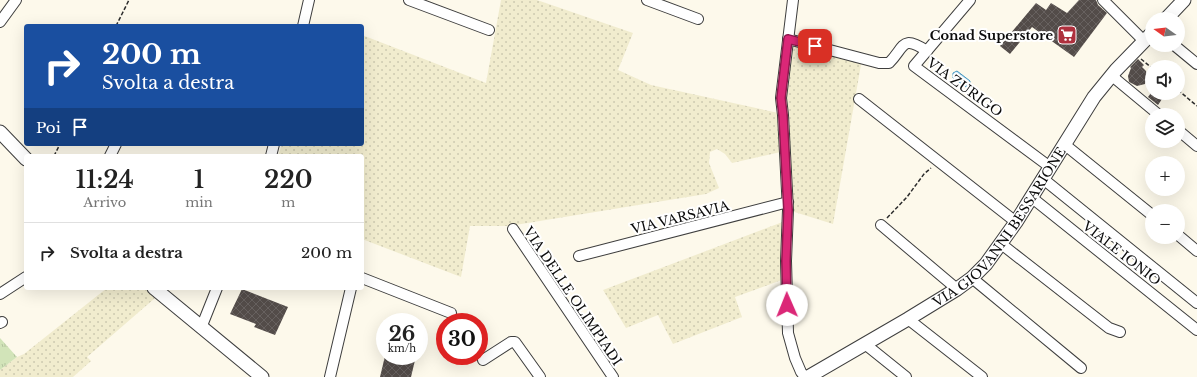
<!DOCTYPE html>
<html lang="it">
<head>
<meta charset="utf-8">
<style>
	body { margin:0; font-family:"Libre Baskerville",serif; background:#f2f2f2; color:#222; height:100vh; display:flex; flex-direction:column; font-size:15px; white-space:nowrap }
	* { box-sizing:border-box; margin:0 }
	p { font-size:13px; color:#767676 }
	.icon { flex:none; width:22px; height:22px; fill:none; stroke:currentColor; stroke-width:2; stroke-linecap:round; stroke-linejoin:round }
	.map { position:relative; flex:1; overflow:hidden }
	.sheet { position:absolute; left:24px; top:154px; width:340px; height:136px; display:flex; flex-direction:column; background:#fff; border-radius:4px; box-shadow:0 4px 16px #0002 }
	.sheet>* { flex:none }
	.hud { position:absolute; left:24px; top:24px; width:340px; height:122px; border-radius:4px; box-shadow:0 4px 16px #0002; background:#1a4fa0; color:#fff; overflow:hidden }
	.needle { width:26px; rotate:284deg }
	.buttons { position:absolute; left:1145px; top:12px; display:grid; gap:8px }
	.buttons a { display:grid; place-items:center; width:40px; height:40px; border-radius:50%; background:#fff; box-shadow:0 4px 16px #0002; font-size:20px }
	.speed { position:absolute; left:376px; top:313px; display:flex; gap:8px; font-size:20px; font-weight:700; text-align:center }
	.speed>* { display:grid; place-content:center; width:52px; height:52px; border-radius:50%; background:#fff; box-shadow:0 4px 16px #0002; line-height:1 }
	.speed small { font-size:10px; font-weight:400 }
	.speed .limit { border:6px solid #d22; background:#fff; color:#111 }
	.pin { position:absolute; display:grid; place-items:center; width:34px; height:34px; color:#fff; margin:-17px; border-radius:8px; box-shadow:0 2px 6px #0006 }
	.me { position:absolute; width:44px; margin:-22px; rotate:359deg; stroke-linejoin:round; filter:drop-shadow(0 0 3px #0008) }
	.turn { display:flex; align-items:center; gap:14px; height:84px; padding:0 12px; font-size:18px }
	.turn .icon { width:52px; height:52px; stroke-width:2.5 }
	.turn b { display:block; font-size:28px; line-height:34px }
	.then { display:flex; align-items:center; height:38px; padding:0 12px; background:#0003; gap:8px; font-size:15px }
	.eta { display:flex; justify-content:space-evenly; align-items:center; height:68px; text-align:center }
	.eta b { font-size:24px; font-weight:600; line-height:28px }
	ul { padding:0; list-style:none }
	li { display:flex; align-items:center; gap:12px; height:60px; padding:0 12px; border-top:1px solid #e0e0e0 }
	li div { flex:1 }
	li b { display:block; font-size:15px }
	li em { font-style:normal }
	.map>svg:first-child { display:block }
	.farmland { fill:url(#farmland-dots) }
	.grass { fill:url(#grass-tufts) }
	.water { fill:url(#water-waves); stroke:#4395c0 }
	.building { fill:url(#building-cross-hatch) }
	.lines { fill:none; stroke-linecap:round; stroke-linejoin:round }
	.minor-casing { stroke:#3e3e3e; stroke-width:12 }
	.tertiary-casing { stroke:#3e3e3e; stroke-width:15 }
	.path { stroke:#2d2d2d; stroke-width:1.5; stroke-dasharray:4 2; stroke-linecap:butt }
	.minor { stroke:#fff; stroke-width:10 }
	.tertiary { stroke:#fff; stroke-width:13 }
	.route-casing { stroke:#8e194d; stroke-width:10 }
	.route { stroke:#db2777; stroke-width:7 }
	.labels { text-anchor:middle; stroke-width:4; stroke-linejoin:round; paint-order:stroke }
	.poi-label { font-size:13px; font-weight:bold; fill:#0b0b0b; stroke:#fff; text-anchor:end }
	.street-label { font-size:13px; fill:#0b0b0b; stroke:#fff }
</style>
</head>
<body>
<div class="map">
<svg width="1197" height="377" viewBox="0 0 1197 377">
	<defs>
		<pattern id="farmland-dots" width="8" height="8" patternUnits="userSpaceOnUse"><rect width="8" height="8" fill="#f1ecce"/><path d="M2 2h.1M6 6h.1" fill="none" stroke="#cdc9b0" stroke-width="1.8" stroke-linecap="round"/></pattern>
		<pattern id="grass-tufts" width="24" height="20" patternUnits="userSpaceOnUse"><rect width="24" height="20" fill="#d2e4b9"/><path d="M3 7l-1-3M5 7V3M7 7l1-3M15 17l-1-3M17 17v-4M19 17l1-3" fill="none" stroke="#b3c29e"/></pattern>
		<pattern id="water-waves" width="16" height="10" patternUnits="userSpaceOnUse"><rect width="16" height="10" fill="#b5ddf0"/><path d="M0 5q4-4 8 0t8 0" fill="none" stroke="#9abccc"/></pattern>
		<pattern id="building-cross-hatch" width="8" height="8" patternUnits="userSpaceOnUse"><rect width="8" height="8" fill="#534c49"/><path d="M0 0l8 8M0 8l8-8" fill="none" stroke="#67615f"/></pattern>
	</defs>
	<rect width="100%" height="100%" fill="#fdf9eb"/>
	<g class="farmland">
		<polygon points="501,0 537,0 633,33 618,70 651,85 783,114 788,39 862,59 833,224 788,210 785,151 732,163 725,154 717,149 710,152 709,163 719,188 706,194 509,226 470,226 461,277 362,239 362,156 278,156 282,144 362,144 362,35 486,83"/>
		<polygon points="788,220 787,278 735,297 742,317 673,344 658,315 626,328 603,290"/>
		<polygon points="107,288 146,288 155,298 87,357 91,361 73,377 0,377 0,370 17,357 24,354"/>
	</g>
	<polygon class="grass" points="0,338 17,357 0,370"/>
	<polygon class="water" points="957,71 970,81 970,86 966,87 953,78 953,73"/>
	<g class="building">
		<polygon points="1079,0 1096,0 1098,5 1107,13 1074,57 1032,27 1010,54 1000,46 1036,3 1046,10 1051,3 1067,13"/>
		<polygon points="1138,59 1144,65 1142,67 1146,71 1147,77 1145,84 1137,86 1129,82 1128,76 1131,68 1130,67"/>
		<polygon points="1151,93 1166,93 1158,105 1148,97"/>
		<polygon points="242,289 288,307 275,335 254,327 256,324 230,314"/>
		<polygon points="385,356 416,356 411,377 380,377"/>
	</g>
	<g class="lines">
		<g class="minor-casing">
			<g id="minor">
				<polyline points="409,0 489,30"/>
				<polyline points="647,0 698,19"/>
				<polyline points="793,0 781,98 783,115 788,210 786,261 788,333 795,358 801,372 805,377"/>
				<polyline points="970,0 914,66 1050,167"/>
				<polyline points="1103,0 1144,41"/>
				<polyline points="0,22 16,0"/>
				<polyline points="303,26 309,0"/>
				<path d="M788 39 879 63H889C905 47 901 34 927 51"/>
				<polyline points="1174,45 1197,64"/>
				<polyline points="1112,76 1159,115"/>
				<polyline points="859,99 1016,222"/>
				<polyline points="1178,130 1197,146"/>
				<polyline points="1064,144 1152,215"/>
				<polyline points="110,156 116,144"/>
				<polyline points="271,156 274,144"/>
				<polyline points="1042,178 1197,303"/>
				<polyline points="1031,197 1197,330"/>
				<polyline points="881,225 957,289"/>
				<polyline points="513,229 613,377"/>
				<polyline points="1178,235 1197,251"/>
				<polyline points="1000,243 1109,328 1120,332"/>
				<polyline points="579,256 788,202"/>
				<polyline points="362,278 451,313"/>
				<polyline points="972,278 1081,368"/>
				<polyline points="0,294 26,277"/>
				<polyline points="908,319 982,377"/>
				<polyline points="0,323 2,322"/>
				<polyline points="201,328 217,288"/>
				<polyline points="865,344 906,377"/>
				<polyline points="483,360 511,342 515,342 540,377"/>
				<polyline points="330,377 351,288"/>
			</g>
		</g>
		<g class="tertiary-casing">
			<g id="tertiary">
				<polyline points="1166,19 1184,0"/>
				<polyline points="0,132 26,159"/>
				<polyline points="154,288 262,377"/>
				<path id="s1" d="M808 377 908 319 957 289 972 278 986 264 1016 222 1094 97 1116 70 1152 33"/>
			</g>
		</g>
		<g class="path">
			<polyline points="116,26 129,0"/>
			<polyline points="1141,59 1152,68"/>
			<polyline points="1178,90 1197,106"/>
			<polyline points="54,156 60,144"/>
			<polyline points="887,218 907,197 924,174 931,168"/>
		</g>
		<use href="#minor" class="minor"/>
		<use href="#tertiary" class="tertiary"/>
	</g>
	<g class="lines">
		<g class="route-casing">
			<polyline id="route" points="787,305 786,261 788,210 783,115 781,98 788,39 815,46"/>
		</g>
		<use href="#route" class="route"/>
	</g>
	<defs>
		<g id="supermarket-square" transform="scale(1)"><rect x="-9" y="-9" width="18" height="18" rx="4" fill="#ae313e" stroke="#fff"/><path d="M-6-5.5h2.5l.6 2H6L4.5 2H-2.5L-4.4-4H-6ZM-1.5 3.2a1.3 1.3 0 1 0 .1 0ZM3 3.2a1.3 1.3 0 1 0 .1 0Z" fill="#fff"/></g>
	</defs>
	<g fill-rule="evenodd">
		<use href="#supermarket-square" x="1067" y="35"/>
	</g>
	<g class="labels">
		<g class="poi-label">
			<text x="1053" y="40">Conad Superstore</text>
		</g>
		<g class="street-label">
			<text transform="translate(965 87) rotate(36)" y="5">VIA ZURIGO</text>
			<text transform="translate(680 217) rotate(-14)" y="5">VIA VARSAVIA</text>
			<text dy="5" stroke="none"><textPath href="#s1" startOffset="248">VIA GIOVANNI BESSARIONE</textPath></text>
			<text transform="translate(1122 253) rotate(38)" y="5">VIALE IONIO</text>
			<text transform="translate(573 296) rotate(56)" y="5">VIA DELLE OLIMPIADI</text>
		</g>
	</g>
</svg>
<div class="buttons">
<a><svg class="needle" viewBox="-14 -14 28 28"><path d="M0-13l5 13h-10z" fill="#e53935"/><path d="M0 13l5-13h-10z" fill="#767676"/></svg></a>
<a><svg class="icon" aria-label="sound" viewBox="0 0 24 24"><path d="M4 9h4l5-4v14l-5-4H4zM17 9q2 3 0 6"/></svg></a>
<a><svg class="icon" aria-label="layers" viewBox="0 0 24 24"><path d="M12 4l9 5-9 5-9-5zM3 14l9 5 9-5"/></svg></a>
<a>+</a>
<a>−</a>
</div>
<div class="speed"><div>26<small>km/h</small></div><div class="limit">30</div></div>
<div class="pin" style="left:815px;top:46px;background:#d93025"><svg class="icon" aria-label="arrive" viewBox="0 0 24 24"><path d="M6 21V4h12l-3 4 3 4H6"/></svg></div>
<svg class="me" style="left:787px;top:305px" viewBox="-20 -20 40 40"><circle r="19" fill="#fff"/><path d="M0-13L10 11 0 6-10 11z" fill="#db2777"/></svg>
<div class="hud">
<div class="turn"><svg class="icon" aria-label="right" viewBox="0 0 24 24"><path d="M7 20v-9h11M14 6l5 5-5 5"/></svg><div><b>200 m</b>Svolta a destra</div></div>
<div class="then">Poi<svg class="icon" aria-label="arrive" viewBox="0 0 24 24"><path d="M6 21V4h12l-3 4 3 4H6"/></svg></div>
</div>
<section class="sheet">
<div class="eta">
<div><b>11:24</b><p>Arrivo</p></div>
<div><b>1</b><p>min</p></div>
<div><b>220</b><p>m</p></div>
</div>
<ul>
<li><svg class="icon" aria-label="right" viewBox="0 0 24 24"><path d="M7 20v-9h11M14 6l5 5-5 5"/></svg><div><b>Svolta a destra</b></div><em>200 m</em></li>
</ul>
</section>
</div>
</body>
</html>
